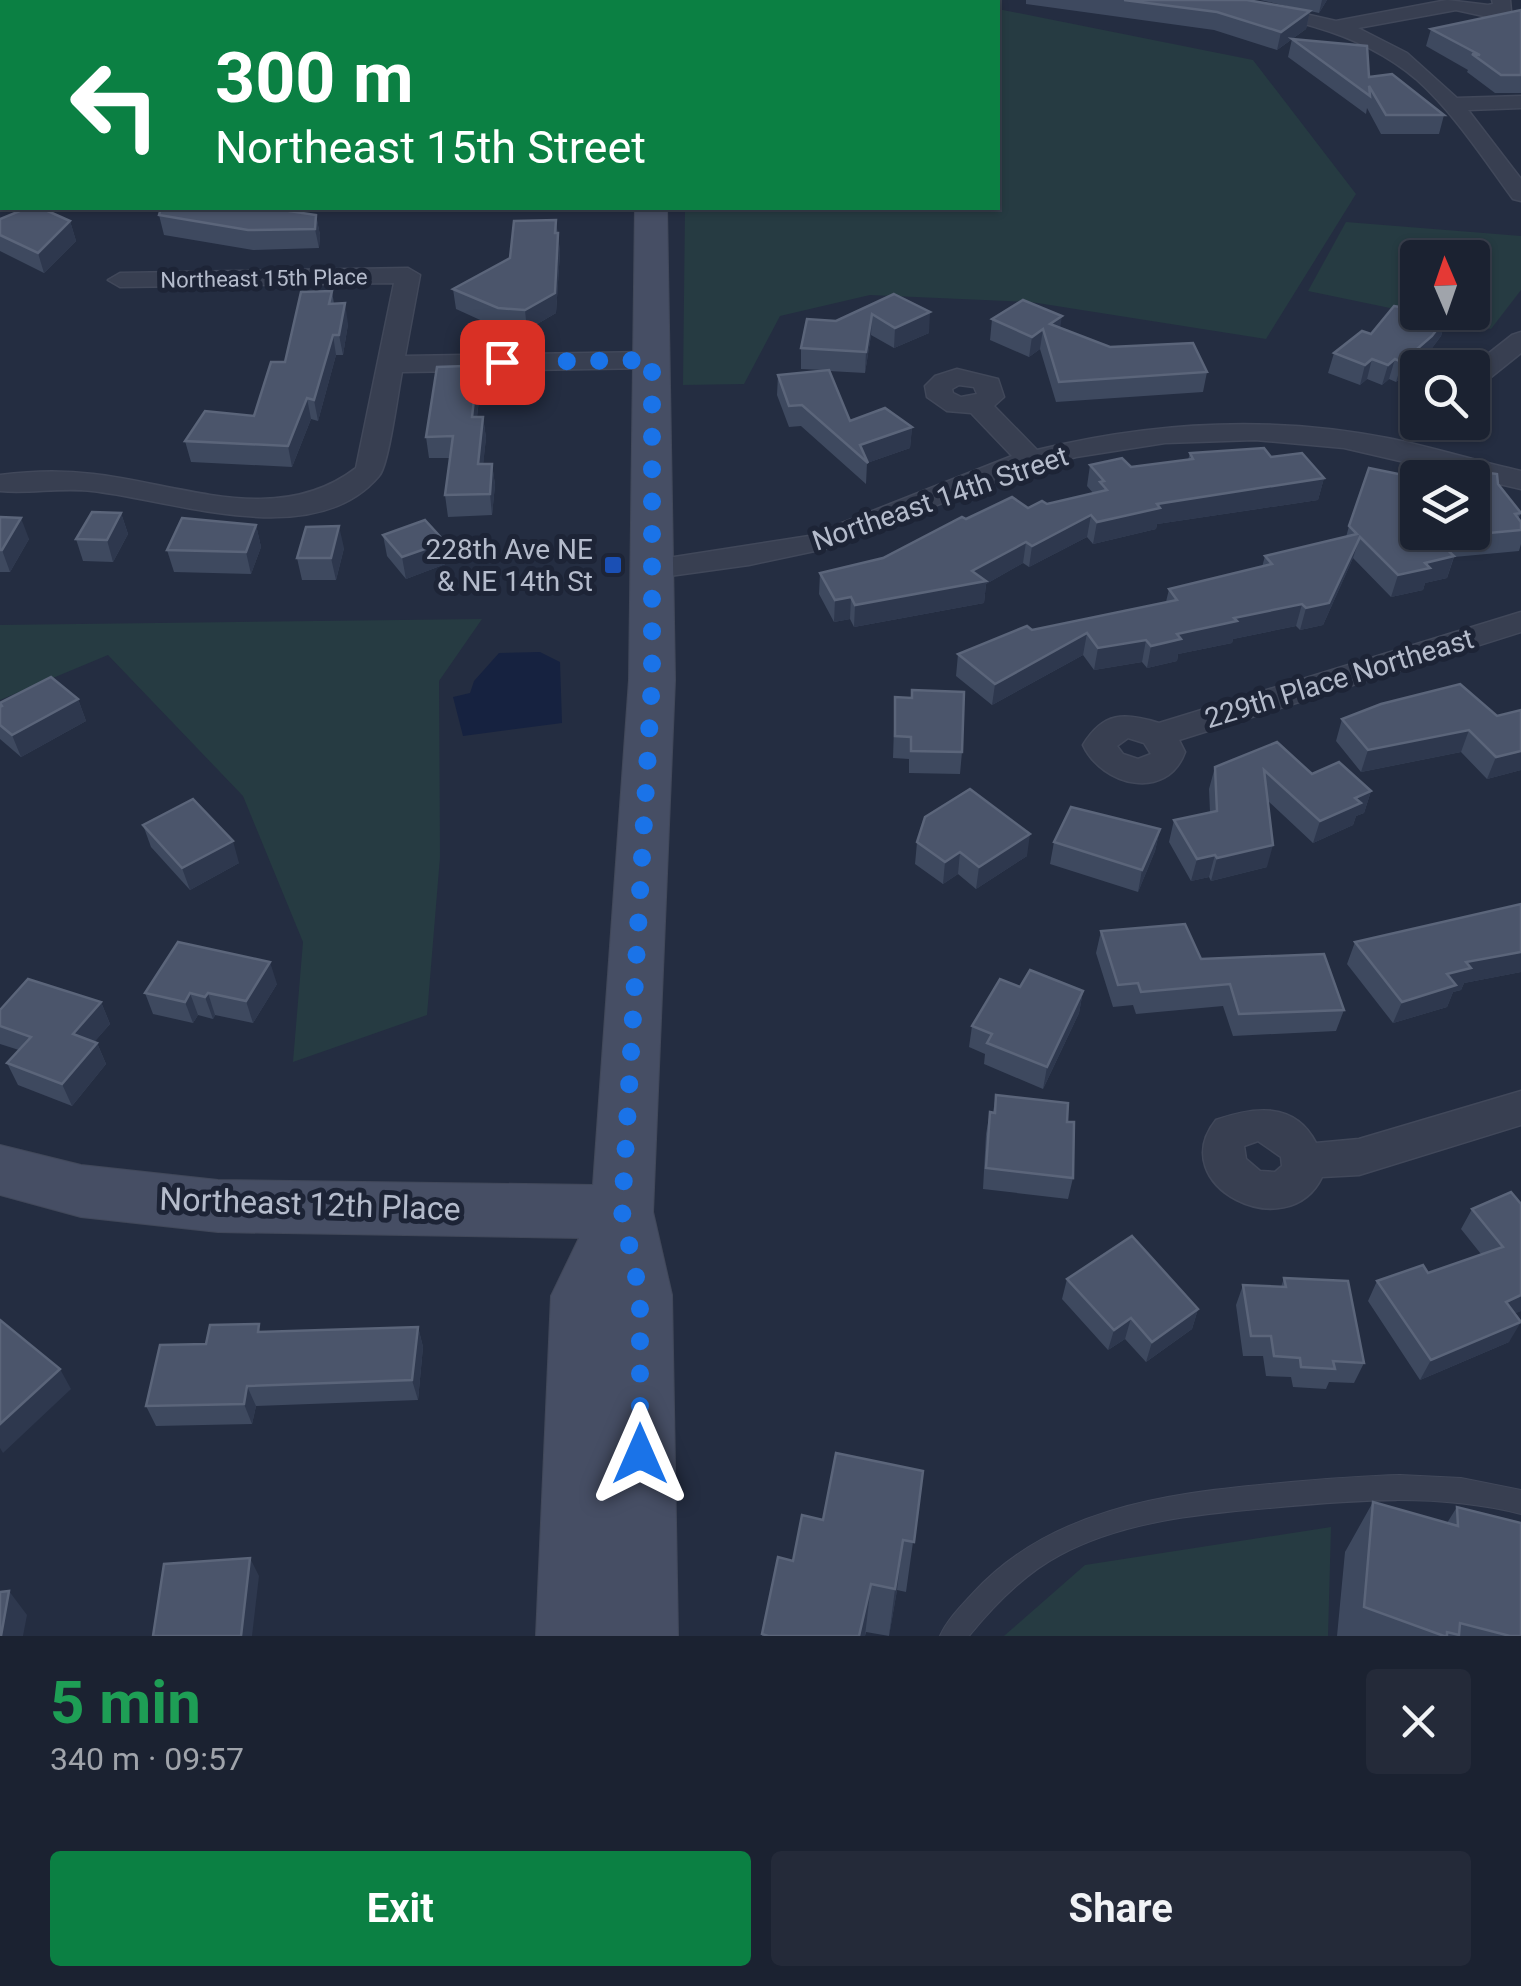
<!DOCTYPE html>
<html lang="en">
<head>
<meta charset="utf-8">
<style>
	body { margin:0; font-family:Roboto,sans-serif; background:#242a39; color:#f1f3f6; height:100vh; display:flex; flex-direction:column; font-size:38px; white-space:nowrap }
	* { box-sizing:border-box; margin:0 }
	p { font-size:32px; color:#a0a4ab }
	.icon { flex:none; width:55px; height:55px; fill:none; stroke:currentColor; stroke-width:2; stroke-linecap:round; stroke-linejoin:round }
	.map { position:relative; height:1636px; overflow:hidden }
	.panel { display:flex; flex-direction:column; background:#1b2231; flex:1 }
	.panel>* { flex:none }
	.guide { position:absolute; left:0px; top:0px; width:1000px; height:210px; box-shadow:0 2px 8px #0004,0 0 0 2px #393f4d; background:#0b8043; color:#fff; overflow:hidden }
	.needle { width:65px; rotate:358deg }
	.fabs { position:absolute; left:1400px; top:240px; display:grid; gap:20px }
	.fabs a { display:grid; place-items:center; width:90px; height:90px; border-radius:10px; background:#1b2231; box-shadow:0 2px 8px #0004,0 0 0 2px #393f4d; font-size:50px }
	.pin { position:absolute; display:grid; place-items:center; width:85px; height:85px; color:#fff; margin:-42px; border-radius:20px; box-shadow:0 5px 15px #0006 }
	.me { position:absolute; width:110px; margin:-55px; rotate:0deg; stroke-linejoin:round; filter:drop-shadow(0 0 8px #0008) }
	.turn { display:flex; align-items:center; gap:35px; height:210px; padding:0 50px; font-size:45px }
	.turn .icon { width:130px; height:130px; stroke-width:2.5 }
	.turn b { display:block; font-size:70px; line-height:85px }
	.round { display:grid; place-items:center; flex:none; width:105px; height:105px; border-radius:10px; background:#242a39 }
	.head { display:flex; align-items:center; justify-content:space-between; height:170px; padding:0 50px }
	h1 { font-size:60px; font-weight:700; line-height:75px; color:#1e9e55 }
	.action { display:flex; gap:20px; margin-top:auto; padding:20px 50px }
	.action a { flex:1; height:115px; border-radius:10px; background:#0b8043; color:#fff; font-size:40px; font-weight:700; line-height:115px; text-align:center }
	.action a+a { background:#242a39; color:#f1f3f6 }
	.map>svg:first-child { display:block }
	.green { fill:#263b42; fill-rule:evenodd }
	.water { fill:#162240 }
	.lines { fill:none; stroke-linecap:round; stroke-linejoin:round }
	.lane-casing { stroke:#41485a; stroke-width:2 }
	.street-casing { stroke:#41485a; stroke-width:3 }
	.secondary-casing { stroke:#41485a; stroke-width:2 }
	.lane { fill:#383f51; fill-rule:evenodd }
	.street { fill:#383f51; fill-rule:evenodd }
	.secondary { fill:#464e64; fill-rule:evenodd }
	.wall { fill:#3e495f }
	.shaded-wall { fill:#2e384e }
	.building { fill:#4b556b; stroke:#5b657a; stroke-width:2.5 }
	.route { stroke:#1a73e8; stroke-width:18; stroke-dasharray:0 32.4 }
	.transit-dot { fill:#1a4fb4; stroke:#1d2436; stroke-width:4 }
	.labels { text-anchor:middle; stroke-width:10; stroke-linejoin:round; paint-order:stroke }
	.far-street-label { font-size:22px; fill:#b4bbcb; stroke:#1d2436 }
	.street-label { font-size:28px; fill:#b4bbcb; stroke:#1d2436 }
	.poi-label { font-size:28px; fill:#b4bbcb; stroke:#1d2436; text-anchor:end }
	.near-street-label { font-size:32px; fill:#b4bbcb; stroke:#1d2436 }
</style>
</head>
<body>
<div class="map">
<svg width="1521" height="1636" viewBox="0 0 1521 1636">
	<rect width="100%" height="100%" fill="#242d41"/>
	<g class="green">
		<polygon points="998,9 1253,60 1356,194 1266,339 1031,302 870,295 780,316 744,384 683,385 685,208 998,208"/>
		<path d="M1346 222 1521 236V290L1491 329 1308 291ZM1418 258H1472V312H1418Z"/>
		<polygon points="482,619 439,681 440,857 427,1015 293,1062 303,942 243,796 108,655 0,700 0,625"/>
		<polygon points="1331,1527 1328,1636 1004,1636 1085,1565"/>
	</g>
	<polygon class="water" points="540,652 560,662 562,723 463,736 453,697 470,693 474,681 499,653"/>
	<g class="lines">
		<g class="lane-casing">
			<path id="lane" d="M1400 1475 1461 1478 1521 1490V1514C1437 1493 1355 1500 1269 1508 1199 1514 1124 1521 1060 1555 1024 1574 995 1604 969 1636H940C947 1620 961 1606 973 1593 1049 1510 1162 1494 1269 1484 1313 1480 1356 1476 1400 1475Z"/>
		</g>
		<g class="street-casing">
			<g id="street">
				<path d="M1192 0H1243L1336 21 1447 0 1488 5 1493 4 1492 0H1510L1511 11 1488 17 1456 10 1358 28 1407 53 1457 98 1521 96V108L1468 110 1521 179V201L1513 199C1483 158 1454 113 1416 79 1356 28 1277 15 1201 6Z"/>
				<polygon points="2,42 2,54 0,55 0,43"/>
				<rect x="0" y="134" width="2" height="12"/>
				<path d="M408 268 420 275 405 356 653 352 666 360 653 368 402 372C398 391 389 465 379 476 314 553 174 500 92 491 61 487 30 494 0 491V475C30 471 63 470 93 474 181 484 278 528 356 468L394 283 120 287 108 280 120 273Z"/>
				<polygon points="1521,332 1521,353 1481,385 1472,387 1470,368 1512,335"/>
				<path d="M957 369 998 379 1004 397 994 406 1037 450C1152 422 1270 415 1387 438 1432 447 1476 461 1521 471V489L1344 448 1255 440 1165 443 1076 457 1018 473 829 548 749 565 655 578 644 575 640 569 644 563 655 560 809 536 1012 456 971 413 947 411 927 397 925 386 935 376ZM959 385 974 387 977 394 961 397 953 393 952 389Z"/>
				<path d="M1521 612V632L1179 740 1185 752C1167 802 1102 786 1083 745 1103 712 1124 712 1159 723ZM1128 738 1144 743 1151 754 1138 759 1123 754 1117 746Z"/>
				<path d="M1521 1091V1125L1359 1175 1322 1177C1288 1248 1163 1186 1216 1120 1253 1107 1295 1101 1316 1143L1359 1139ZM1258 1141 1281 1157 1282 1166 1275 1172 1260 1171 1246 1159 1244 1146Z"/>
			</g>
		</g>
		<g class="secondary-casing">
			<g id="secondary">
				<polygon points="650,0 676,0 677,2 650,2"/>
				<polygon points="635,208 667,208 675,680 653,1212 672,1295 678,1636 536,1636 551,1296 579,1238 218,1232 81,1217 0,1195 0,1145 81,1165 218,1180 593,1185 629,680"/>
			</g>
		</g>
		<use href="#lane" class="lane"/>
		<use href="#street" class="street"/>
		<use href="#secondary" class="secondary"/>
	</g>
	<g class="wall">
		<polygon points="1026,0 1247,0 1304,10 1260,0 1327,0 1319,13 1310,11 1306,29 1277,50 1214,30 1026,4"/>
		<polygon points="1521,10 1521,93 1495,93 1467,72 1468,70 1426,46 1431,29"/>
		<polygon points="1292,39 1444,115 1439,134 1381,134 1367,108 1366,114 1288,57"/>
		<polygon points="159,215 316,215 320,235 319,248 253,250 164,235"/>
		<polygon points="0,219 70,221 76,241 44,273 0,251"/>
		<polygon points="556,220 560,252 556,313 527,330 500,329 456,309 453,289 510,258"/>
		<polygon points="332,291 334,304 348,324 343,355 336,355 318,421 311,419 292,467 191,462 185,441 254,416 285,362"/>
		<polygon points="894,294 929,333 894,348 871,335 865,373 829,371 850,421 912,427 910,448 867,463 866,484 801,426 789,427 777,395 778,375 823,370 801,369 801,348 836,321"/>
		<polygon points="1447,316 1441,336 1426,356 1396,382 1389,379 1382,385 1367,379 1360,385 1328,373 1334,353 1371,334"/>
		<polygon points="992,319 1060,328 1110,347 1207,372 1203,392 1056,402 1040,349 1029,357 990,340"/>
		<polygon points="465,372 480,392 477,417 483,417 486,438 483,464 492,464 495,485 492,515 448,517 445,495 450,458 429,458 426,437"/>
		<polygon points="1190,453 1271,457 1324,478 1318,500 1157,524 1156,529 1093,544 1087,537 1029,567 1023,563 986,584 984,603 854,627 850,619 834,622 819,594 820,573 883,558 966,519 1028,508 1093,493 1087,486 1090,465 1131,467 1188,460"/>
		<polygon points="1461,469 1498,484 1521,513 1518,519 1521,522 1521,544 1519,551 1454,557 1447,578 1425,583 1423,590 1391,597 1353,558 1323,625 1300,630 1296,626 1233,639 1232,643 1178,654 1177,661 1147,668 1142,662 1094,670 1083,655 992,705 956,676 958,654 1032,630 1166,602 1169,589 1262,567 1265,556 1346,537 1349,526 1418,532 1472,478 1459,478"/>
		<polygon points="121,513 128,534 113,562 83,561 76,539"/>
		<polygon points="0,517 29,539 10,572 0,572"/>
		<polygon points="256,525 261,547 251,574 174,572 167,550"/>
		<polygon points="383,535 448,563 406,579 387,556"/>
		<polygon points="344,548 336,580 302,580 297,558"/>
		<polygon points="895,697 962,752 960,774 909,773 909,759 893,758"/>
		<polygon points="78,699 86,721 21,757 0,739 0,703"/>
		<polygon points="1521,710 1521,770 1487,779 1461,752 1361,772 1336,741 1342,719 1497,716"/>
		<polygon points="1215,767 1312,774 1371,791 1364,813 1356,816 1353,825 1313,843 1268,801 1267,867 1211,881 1209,877 1191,881 1169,842 1174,820 1210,812 1209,789"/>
		<polygon points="143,825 239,863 190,890 151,847"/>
		<polygon points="1160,829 1155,851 1138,892 1050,864 1054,842"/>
		<polygon points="917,842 1027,856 976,889 958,874 943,884 915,864"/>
		<polygon points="1521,904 1521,972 1464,983 1461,990 1453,992 1447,1007 1393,1023 1347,964 1355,942"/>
		<polygon points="1101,931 1201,959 1344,1010 1336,1031 1233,1036 1223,1006 1136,1014 1133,1005 1113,1007 1096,953"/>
		<polygon points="277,984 253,1023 215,1015 213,1019 198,1015 193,1023 153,1014 145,993"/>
		<polygon points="1020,987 1083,991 1079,1013 1043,1089 984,1064 985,1054 969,1047 972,1026"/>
		<polygon points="101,1002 110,1024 94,1042 97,1043 106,1064 72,1106 18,1085 7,1063 19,1050 0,1044 0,1010"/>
		<polygon points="996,1095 1067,1122 1073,1178 1068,1199 983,1189 986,1134 990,1112 993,1112"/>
		<polygon points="1521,1204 1521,1311 1515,1313 1509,1342 1420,1380 1368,1301 1377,1281 1428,1273 1481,1254 1461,1229 1472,1209"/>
		<polygon points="1284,1278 1364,1363 1354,1383 1329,1382 1326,1389 1293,1387 1291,1377 1266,1376 1263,1356 1243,1356 1236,1305 1243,1285 1281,1287"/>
		<polygon points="1067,1279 1198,1309 1192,1329 1146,1362 1125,1339 1108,1350 1062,1299"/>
		<polygon points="418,1327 423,1347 418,1400 256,1406 252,1424 156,1426 146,1406 206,1344 263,1332"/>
		<polygon points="923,1471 906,1592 897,1590 889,1636 866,1632 865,1636 762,1636 778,1557 793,1561 823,1520"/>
		<polygon points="1373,1502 1447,1523 1457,1507 1521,1636 1337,1636 1345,1552"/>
	</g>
	<g class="shaded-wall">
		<polygon points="155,0 169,0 167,2 154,2"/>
		<polygon points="1322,0 1327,0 1319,13"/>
		<polygon points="1310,11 1306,29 1277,50 1281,32"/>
		<polygon points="316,215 320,235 319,248 315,229"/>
		<polygon points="70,221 76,241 44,273 38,253"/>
		<polygon points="558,233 560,252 556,313 527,330 525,310"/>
		<polygon points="345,303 348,324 343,355 339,335"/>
		<polygon points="930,312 929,333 894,348 895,328"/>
		<polygon points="872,314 871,335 865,373 866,352"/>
		<polygon points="1062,316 1059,336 1050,324"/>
		<polygon points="1447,316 1441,336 1426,356 1396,382 1402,362"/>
		<polygon points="1043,329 1040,349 1029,357 1032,337"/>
		<polygon points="333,335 336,355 318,421 314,400"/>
		<polygon points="1372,359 1367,379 1360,385 1365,365"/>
		<polygon points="1395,359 1389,379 1382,385 1388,365"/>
		<polygon points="477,372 480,392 474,438 472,417"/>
		<polygon points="307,398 311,419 292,467 288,446"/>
		<polygon points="483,417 486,438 481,485 478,464"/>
		<polygon points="912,427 910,448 867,463 860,445"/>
		<polygon points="492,464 495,485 492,515 490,494"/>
		<polygon points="1324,478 1318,500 1157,524 1156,529 1093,544 1097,522 1157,504"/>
		<polygon points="121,513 128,534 113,562 107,540"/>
		<polygon points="1091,515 1087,537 1029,567 1032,546"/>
		<polygon points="21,518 29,539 10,572 2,550"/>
		<polygon points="256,525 261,547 251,574 246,552"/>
		<polygon points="339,526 344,548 336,580 331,558"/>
		<polygon points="1360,537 1353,558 1323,625 1300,630 1306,608"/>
		<polygon points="445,542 448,563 406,579 402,557"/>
		<polygon points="1026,542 1023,563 986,584 984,603 854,627 855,605 972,571"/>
		<polygon points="1454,556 1447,578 1425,583 1423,590 1391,597 1398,575 1425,563"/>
		<polygon points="851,597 850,619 834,622 835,600"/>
		<polygon points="1302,604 1296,626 1233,639 1232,643 1178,654 1177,661 1147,668 1151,646 1177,634 1234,618"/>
		<polygon points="1087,633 1083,655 992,705 995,684"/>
		<polygon points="1146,640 1142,662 1094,670 1098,648"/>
		<polygon points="78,699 86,721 21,757 12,735"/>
		<polygon points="1469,730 1461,752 1361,772 1368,750"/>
		<polygon points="1521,751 1521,770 1487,779 1496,757"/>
		<polygon points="1371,791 1364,813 1356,816 1353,825 1313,843 1320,821 1355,798"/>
		<polygon points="1160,829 1155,851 1138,892 1142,870"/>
		<polygon points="1030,834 1027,856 976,889 979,867"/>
		<polygon points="233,841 239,863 190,890 182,868"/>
		<polygon points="1273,845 1267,867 1211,881 1217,858"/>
		<polygon points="960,852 958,874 943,884 945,862"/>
		<polygon points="1215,855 1209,877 1191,881 1197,859"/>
		<polygon points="1521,952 1521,972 1464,983 1461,990 1453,992 1447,1007 1393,1023 1402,1002 1466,962"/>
		<polygon points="270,962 277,984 253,1023 246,1001"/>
		<polygon points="1083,991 1079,1013 1043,1089 1047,1067"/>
		<polygon points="190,993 198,1015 193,1023 185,1002"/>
		<polygon points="208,993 215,1015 213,1019 205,997"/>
		<polygon points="101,1002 110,1024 82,1056 73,1034"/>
		<polygon points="97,1043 106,1064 72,1106 62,1084"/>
		<polygon points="1521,1295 1521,1311 1495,1322 1506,1302"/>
		<polygon points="1198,1309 1192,1329 1146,1362 1152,1342"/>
		<polygon points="1131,1318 1125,1339 1108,1350 1114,1330"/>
		<polygon points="1521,1322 1509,1342 1420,1380 1431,1360"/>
		<polygon points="418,1327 423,1347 418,1400 412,1380"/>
		<polygon points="60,1369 71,1389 3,1453 0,1448 0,1424"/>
		<polygon points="247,1386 256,1406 252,1424 244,1404"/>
		<polygon points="903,1540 897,1590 889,1636 895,1589"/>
		<polygon points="250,1558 259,1576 252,1636 241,1636"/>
		<polygon points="871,1584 865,1636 859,1636"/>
		<polygon points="9,1591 27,1615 23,1636 1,1636"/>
	</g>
	<g class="building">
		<polygon points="117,0 155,0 154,2 115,2"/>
		<polygon points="250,0 295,0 294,2 249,2"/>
		<polygon points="389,0 428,0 429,2 397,2"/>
		<polygon points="1124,0 1247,0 1310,11 1281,32 1217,12"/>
		<polygon points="1521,10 1521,75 1501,75 1472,54 1480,55 1431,29"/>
		<polygon points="1292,39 1367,46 1369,77 1392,74 1444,115 1386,115 1369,86 1370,96"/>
		<polygon points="27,208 41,208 70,221 38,253 0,235 0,219"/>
		<polygon points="161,208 269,208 316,215 315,229 248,230 159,215"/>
		<polygon points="556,220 555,233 558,233 555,293 525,310 498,308 453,289 510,258 514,221"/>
		<polygon points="332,291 329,304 345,303 339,335 333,335 314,400 307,398 288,446 185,441 205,411 254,416 271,362 285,362 301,292"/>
		<polygon points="894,294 930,312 895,328 872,314 866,352 801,348 807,319 836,321"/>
		<polygon points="1023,300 1062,316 1050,324 1110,347 1193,343 1207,372 1059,382 1043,329 1032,337 992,319"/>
		<polygon points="1394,306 1418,310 1418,312 1428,312 1447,316 1432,336 1402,362 1395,359 1388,365 1372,359 1365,365 1334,353 1362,331 1371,334"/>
		<polygon points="464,366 463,372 477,372 472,417 483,417 478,464 492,464 490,494 445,495 453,436 426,437 437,367"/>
		<polygon points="829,370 850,421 885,408 912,427 860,445 868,463 802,405 789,406 778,375"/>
		<polygon points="1264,448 1271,457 1302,453 1324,478 1157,504 1160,508 1097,522 1091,515 1032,546 1026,542 972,571 986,581 855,605 851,597 835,600 820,573 883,558 962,517 966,519 1012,497 1028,508 1042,501 1047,504 1107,490 1100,482 1104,481 1090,465 1122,458 1131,467 1193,459 1190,453"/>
		<polygon points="1369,468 1418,478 1418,532 1472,532 1472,478 1462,478 1461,469 1497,474 1498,484 1521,513 1515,514 1521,522 1521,530 1435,538 1454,556 1425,563 1430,568 1398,575 1360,537 1329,603 1306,608 1302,604 1234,618 1237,621 1177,634 1181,639 1151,646 1146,640 1098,648 1087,633 995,684 958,654 1027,626 1032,630 1177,600 1169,589 1272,564 1265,556 1357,534 1349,526"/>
		<polygon points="92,512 121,513 107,540 76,539"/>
		<polygon points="0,517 21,518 2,550 0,550"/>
		<polygon points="182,518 256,525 246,552 167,550"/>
		<polygon points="425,520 445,542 402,557 383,535"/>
		<polygon points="339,526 331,558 297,558 306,527"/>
		<polygon points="51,677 78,699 12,735 0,725 0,707 2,706 0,703"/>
		<polygon points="1460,684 1497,716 1521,710 1521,751 1496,757 1469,730 1368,750 1342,719 1381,704"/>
		<polygon points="912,690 964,692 962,752 911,751 911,737 895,736 895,697 912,698"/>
		<polygon points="1277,742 1312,774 1339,762 1371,791 1355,798 1361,803 1320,821 1264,770 1273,845 1217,858 1215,855 1197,859 1174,820 1217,811 1215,767"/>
		<polygon points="970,789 1030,834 979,867 960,852 945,862 917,842 925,817"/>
		<polygon points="193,799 233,841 182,868 143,825"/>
		<polygon points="1071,807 1160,829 1142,870 1054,842"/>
		<polygon points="1521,904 1521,952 1466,962 1471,968 1447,974 1456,985 1402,1002 1355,942"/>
		<polygon points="1185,924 1201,959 1324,954 1344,1010 1239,1014 1230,984 1141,992 1138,983 1118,985 1101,931"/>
		<polygon points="178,942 270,962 246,1001 208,993 205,997 190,993 185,1002 145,993"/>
		<polygon points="1030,970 1083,991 1047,1067 987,1043 992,1034 972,1026 1000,979 1020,987"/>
		<polygon points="28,979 101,1002 73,1034 97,1043 62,1084 7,1063 31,1037 0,1026 0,1010"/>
		<polygon points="996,1095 1068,1103 1067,1122 1074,1122 1073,1178 986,1168 990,1112 995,1113"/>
		<polygon points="1511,1192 1521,1204 1521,1295 1506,1302 1521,1322 1431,1360 1377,1281 1423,1265 1428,1273 1503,1247 1472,1209"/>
		<polygon points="1132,1236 1198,1309 1152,1342 1131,1318 1114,1330 1067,1279"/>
		<polygon points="1284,1278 1348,1281 1364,1363 1333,1361 1335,1369 1301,1367 1300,1358 1274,1356 1271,1336 1251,1336 1243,1285 1286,1287"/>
		<polygon points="0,1320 60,1369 0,1424"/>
		<polygon points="259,1324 258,1332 418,1327 412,1380 247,1386 244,1404 146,1406 160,1345 206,1344 210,1325"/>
		<polygon points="836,1453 923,1471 914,1542 903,1540 895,1589 871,1584 859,1636 768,1636 762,1634 778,1557 793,1561 802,1515 823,1520"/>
		<polygon points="1373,1502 1458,1526 1457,1507 1521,1523 1521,1636 1510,1636 1460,1623 1459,1635 1447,1632 1447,1636 1444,1636 1364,1607"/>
		<polygon points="250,1558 241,1636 153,1636 164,1564"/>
		<polygon points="9,1591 1,1636 0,1636 0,1592"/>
	</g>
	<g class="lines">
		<polyline class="route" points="502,362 652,360 652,680 622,1212 640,1295 640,1454"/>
	</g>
	<rect class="transit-dot" x="603" y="555" width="20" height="20" rx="5"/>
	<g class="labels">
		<g class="far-street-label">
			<text transform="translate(264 278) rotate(-1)" y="8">Northeast 15th Place</text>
		</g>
		<g class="street-label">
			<text transform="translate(940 498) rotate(-19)" y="10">Northeast 14th Street</text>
			<text transform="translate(1339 678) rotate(-17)" y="10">229th Place Northeast</text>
		</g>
		<g class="poi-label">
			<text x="593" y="559">228th Ave NE<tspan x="593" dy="32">&amp; NE 14th St</tspan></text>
		</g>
		<g class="near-street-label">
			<text transform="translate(310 1204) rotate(2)" y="11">Northeast 12th Place</text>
		</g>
	</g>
</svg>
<div class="fabs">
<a><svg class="needle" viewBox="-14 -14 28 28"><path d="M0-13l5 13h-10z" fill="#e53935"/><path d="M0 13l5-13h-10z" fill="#a0a4ab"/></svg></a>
<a><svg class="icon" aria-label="search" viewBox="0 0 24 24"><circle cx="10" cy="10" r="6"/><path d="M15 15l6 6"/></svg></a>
<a><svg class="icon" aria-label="layers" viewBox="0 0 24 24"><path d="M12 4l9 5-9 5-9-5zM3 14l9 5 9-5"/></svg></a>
</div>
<div class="pin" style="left:502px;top:362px;background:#d93025"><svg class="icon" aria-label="arrive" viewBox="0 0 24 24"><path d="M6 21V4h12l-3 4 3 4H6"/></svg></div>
<svg class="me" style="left:640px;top:1454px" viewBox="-20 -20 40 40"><path d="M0-17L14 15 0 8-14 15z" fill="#1a73e8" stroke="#fff" stroke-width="4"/></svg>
<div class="guide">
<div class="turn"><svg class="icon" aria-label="left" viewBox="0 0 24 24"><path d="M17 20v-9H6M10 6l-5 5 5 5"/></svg><div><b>300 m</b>Northeast 15th Street</div></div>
</div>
</div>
<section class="panel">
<div class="head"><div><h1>5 min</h1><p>340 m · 09:57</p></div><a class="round"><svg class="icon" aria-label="close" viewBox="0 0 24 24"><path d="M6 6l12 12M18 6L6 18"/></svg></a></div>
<div class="action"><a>Exit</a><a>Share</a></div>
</section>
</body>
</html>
